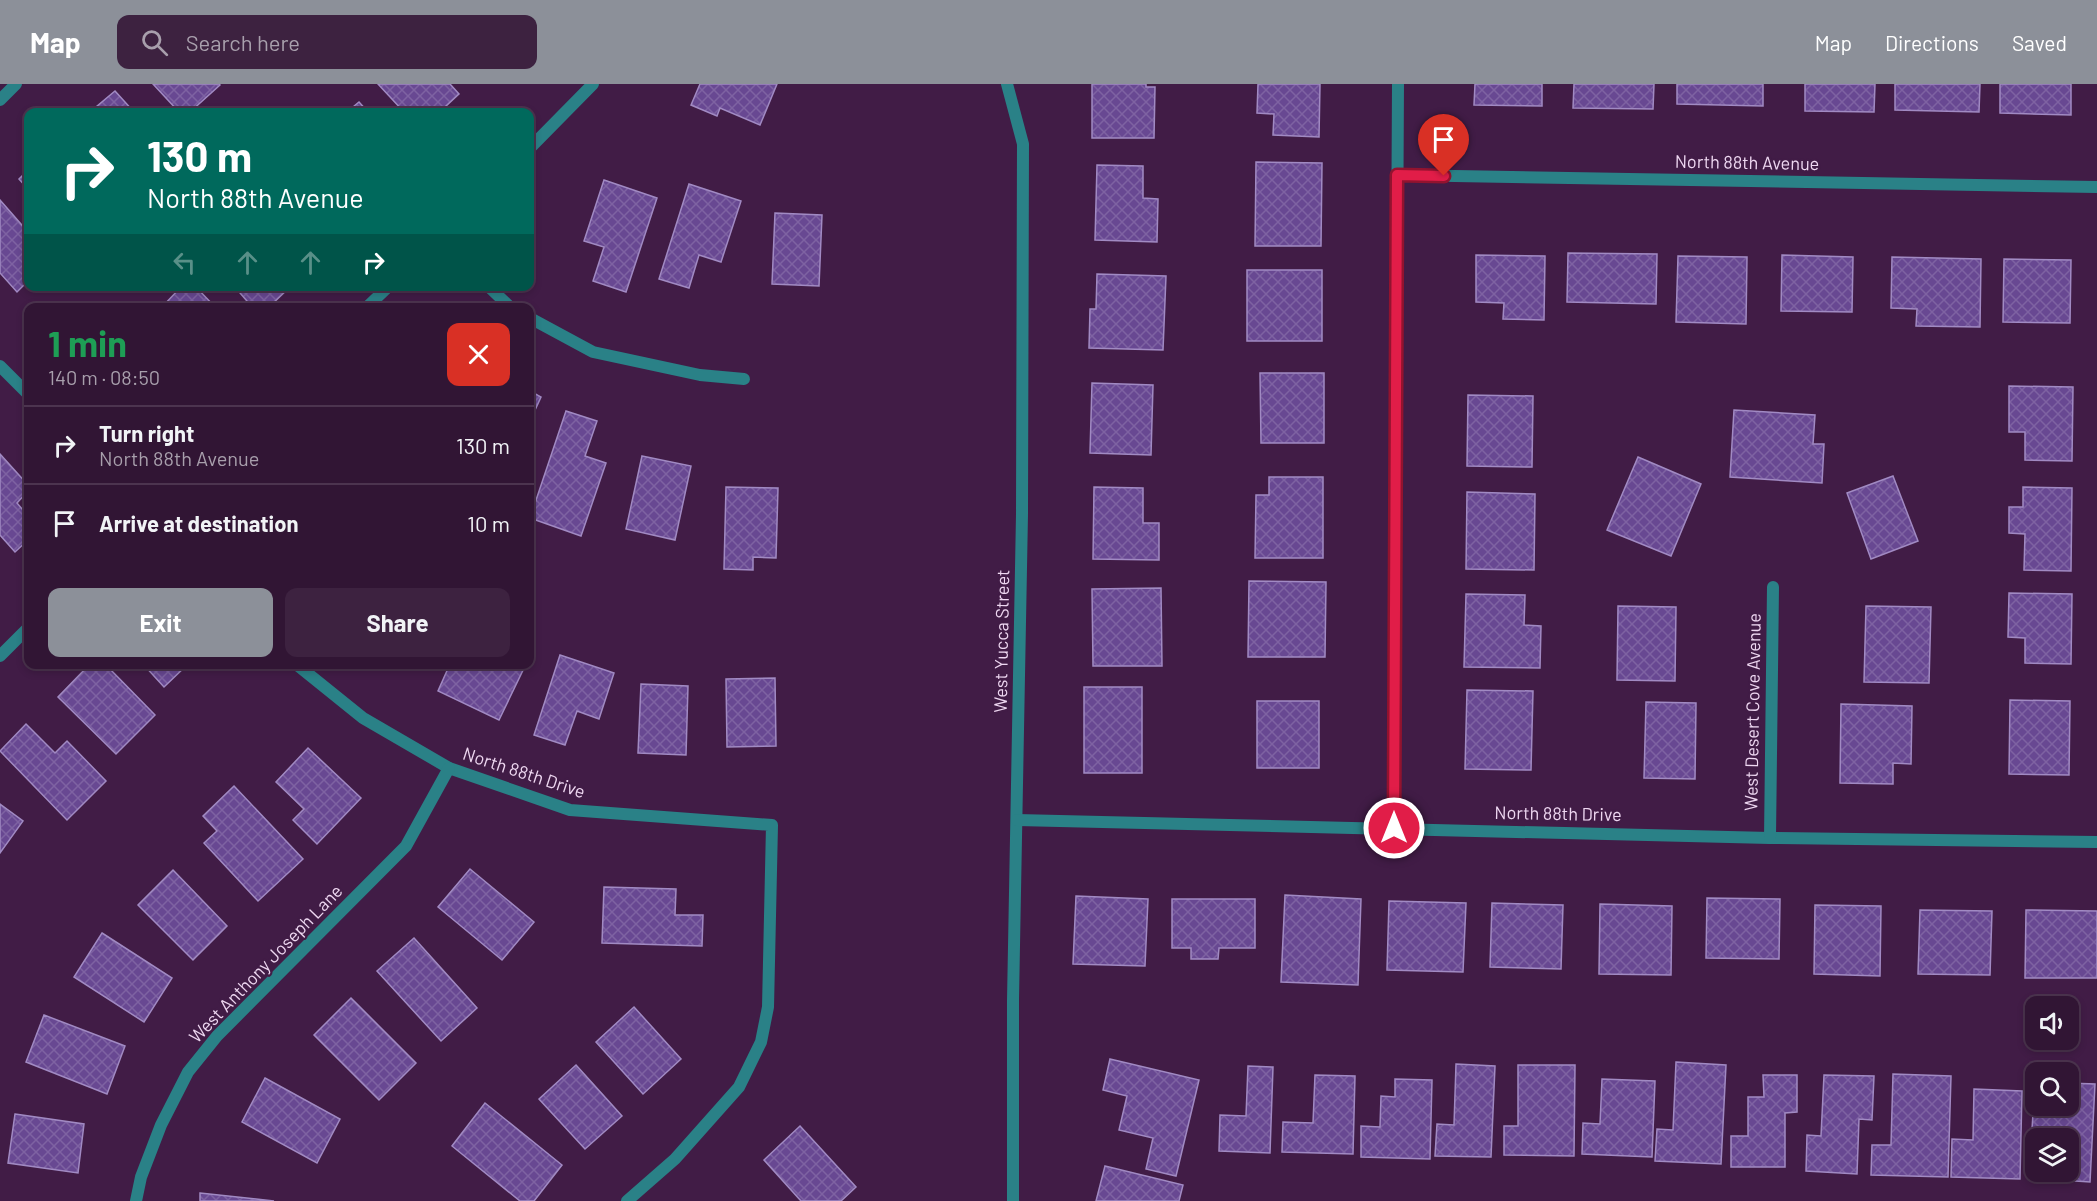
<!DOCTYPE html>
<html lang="en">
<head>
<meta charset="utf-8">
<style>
	body { margin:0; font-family:Barlow,sans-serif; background:#3d2240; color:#f1f3f6; height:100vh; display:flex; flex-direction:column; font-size:22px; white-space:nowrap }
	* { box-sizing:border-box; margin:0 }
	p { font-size:20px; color:#a89fac }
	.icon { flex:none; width:33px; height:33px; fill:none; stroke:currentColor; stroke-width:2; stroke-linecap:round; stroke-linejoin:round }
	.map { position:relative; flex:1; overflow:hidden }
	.drawer { position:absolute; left:24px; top:219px; width:510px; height:366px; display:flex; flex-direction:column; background:#311534; border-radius:12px; box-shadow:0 3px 9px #0003,0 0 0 2px #4c344f }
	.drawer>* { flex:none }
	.hud { position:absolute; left:24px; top:24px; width:510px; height:183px; border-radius:12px; box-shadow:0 3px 9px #0003,0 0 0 2px #4c344f; background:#00695c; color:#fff; overflow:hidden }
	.controls { position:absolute; left:2025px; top:912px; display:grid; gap:12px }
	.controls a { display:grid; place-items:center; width:54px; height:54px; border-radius:12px; background:#311534; box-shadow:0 3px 9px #0003,0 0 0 2px #4c344f; font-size:30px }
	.pin { position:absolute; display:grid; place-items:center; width:51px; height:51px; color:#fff; margin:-62px -26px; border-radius:50% 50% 50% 0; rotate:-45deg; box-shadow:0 0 6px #0007 }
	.pin .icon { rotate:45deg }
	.me { position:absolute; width:66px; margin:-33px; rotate:0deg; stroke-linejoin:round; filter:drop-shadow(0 0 4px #0008) }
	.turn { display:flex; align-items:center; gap:21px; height:126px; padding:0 24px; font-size:27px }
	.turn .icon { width:78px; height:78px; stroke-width:2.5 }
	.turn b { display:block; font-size:42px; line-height:51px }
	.lanes { display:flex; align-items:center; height:57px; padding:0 24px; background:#0003; justify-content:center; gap:30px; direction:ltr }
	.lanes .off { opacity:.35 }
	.round { display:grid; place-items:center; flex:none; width:63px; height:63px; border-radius:12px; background:#3d2240 }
	.summary { display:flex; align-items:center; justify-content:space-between; height:102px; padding:0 24px }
	h1 { font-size:36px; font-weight:700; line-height:45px; color:#1e9e55 }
	.button { display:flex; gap:12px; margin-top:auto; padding:12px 24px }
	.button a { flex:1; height:69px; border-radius:12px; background:#8c9099; color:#fff; font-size:24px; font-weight:700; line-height:69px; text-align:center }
	.button a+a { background:#3d2240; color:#f1f3f6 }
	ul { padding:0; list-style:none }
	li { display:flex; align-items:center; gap:18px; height:78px; padding:0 24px; border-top:2px solid #4c344f }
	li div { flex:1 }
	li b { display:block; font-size:22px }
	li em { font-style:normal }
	header { display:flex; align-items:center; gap:36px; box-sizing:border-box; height:84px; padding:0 30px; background:#8c9099; color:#fff }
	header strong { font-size:28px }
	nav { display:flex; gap:33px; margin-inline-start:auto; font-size:21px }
	.search { width:420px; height:54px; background:#3d2240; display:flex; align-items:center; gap:15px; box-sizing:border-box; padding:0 21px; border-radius:12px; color:#a89fac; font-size:22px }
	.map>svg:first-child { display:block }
	.building { fill:url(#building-cross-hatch); stroke:#a18ac3; stroke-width:1.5; fill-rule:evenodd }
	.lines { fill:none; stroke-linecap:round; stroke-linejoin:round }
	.minor { stroke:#2a8187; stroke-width:12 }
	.route-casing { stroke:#92132f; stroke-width:15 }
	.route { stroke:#e11d48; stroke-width:10 }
	.labels { text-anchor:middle; stroke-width:4.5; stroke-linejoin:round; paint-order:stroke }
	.street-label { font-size:18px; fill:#eed7f1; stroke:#411c46 }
</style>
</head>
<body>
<header>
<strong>Map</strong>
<div class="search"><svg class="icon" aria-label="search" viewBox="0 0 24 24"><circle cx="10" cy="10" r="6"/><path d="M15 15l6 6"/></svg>Search here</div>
<nav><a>Map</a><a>Directions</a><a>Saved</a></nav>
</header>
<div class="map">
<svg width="2097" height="1117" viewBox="0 0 2097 1117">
	<defs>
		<pattern id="building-cross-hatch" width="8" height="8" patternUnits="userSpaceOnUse" patternTransform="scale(1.5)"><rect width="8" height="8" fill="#684892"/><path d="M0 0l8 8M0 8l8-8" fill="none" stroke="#7e62a2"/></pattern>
	</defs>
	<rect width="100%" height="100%" fill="#411c46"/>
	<g class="building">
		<polygon points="153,0 219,0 220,1 190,28 179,28"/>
		<polygon points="378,0 450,0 459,10 445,23 451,28 404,28"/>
		<polygon points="700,0 777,0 760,41 720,24 717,32 691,21"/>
		<polygon points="1092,0 1146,0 1146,3 1155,3 1154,54 1092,54"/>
		<polygon points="1258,0 1320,0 1319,53 1273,51 1274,30 1257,29"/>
		<polygon points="1475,0 1542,0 1542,22 1474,21"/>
		<polygon points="1574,0 1654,0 1653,25 1573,24"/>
		<polygon points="1677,0 1763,0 1763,22 1677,20"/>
		<polygon points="1805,0 1875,0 1874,28 1805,27"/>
		<polygon points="1895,0 1980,0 1979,28 1895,26"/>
		<polygon points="2000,0 2071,0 2071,31 2000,29"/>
		<polygon points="115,7 134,28 90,28"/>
		<polygon points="359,18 368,28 347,28"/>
		<polygon points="1256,78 1322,79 1321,162 1255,162"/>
		<polygon points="1097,81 1143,82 1143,114 1158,115 1157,158 1095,156"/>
		<polygon points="28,86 28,105 19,95"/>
		<polygon points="604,96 657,114 626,208 593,197 604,163 584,157"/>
		<polygon points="689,100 741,117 721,178 699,171 689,204 659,195"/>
		<polygon points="0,116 28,148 28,197 17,208 0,189"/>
		<polygon points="775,129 822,131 819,202 772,200"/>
		<polygon points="1568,169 1657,170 1656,220 1567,218"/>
		<polygon points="1476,171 1545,172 1544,236 1503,235 1504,219 1476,218"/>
		<polygon points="1782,171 1853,173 1852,228 1781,227"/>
		<polygon points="1678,172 1747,173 1746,240 1676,238"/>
		<polygon points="1892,173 1981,175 1980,243 1916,242 1917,225 1891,224"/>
		<polygon points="2004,175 2071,176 2070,239 2003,238"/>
		<rect x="1247" y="186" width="75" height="71"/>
		<polygon points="1097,190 1166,192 1163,266 1089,264 1090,225 1096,225"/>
		<polygon points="182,202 195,202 216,224 161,224"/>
		<polygon points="234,202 291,202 268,224 253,224"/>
		<polygon points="1260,289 1324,289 1324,359 1261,359"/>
		<polygon points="1092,299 1153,301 1151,371 1090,369"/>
		<polygon points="2009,302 2073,303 2072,377 2025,376 2025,348 2009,348"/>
		<polygon points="530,307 541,313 530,337"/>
		<polygon points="1468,311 1533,312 1532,383 1467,382"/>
		<polygon points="1734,326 1815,331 1813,360 1824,360 1822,399 1730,393"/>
		<polygon points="566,327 597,337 585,372 606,379 581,452 530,434"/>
		<polygon points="0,370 28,401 28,407 17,419 28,432 28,456 15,468 0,451"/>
		<polygon points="642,372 691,382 675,456 626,445"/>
		<polygon points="1638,373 1701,400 1671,472 1607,446"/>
		<polygon points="1893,392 1918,457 1871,475 1847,409"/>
		<polygon points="1269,393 1323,393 1323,474 1255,474 1256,411 1269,411"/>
		<polygon points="726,403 778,404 776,474 753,473 753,486 724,485"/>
		<polygon points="1094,403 1143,404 1143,439 1159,439 1159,476 1093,475"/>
		<polygon points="2023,403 2072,404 2071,487 2024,486 2025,450 2009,449 2009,423 2023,423"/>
		<polygon points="1467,408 1535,410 1534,486 1466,485"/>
		<polygon points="1249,497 1326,498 1325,573 1248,573"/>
		<polygon points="1161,504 1162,582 1093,582 1092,505"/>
		<polygon points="2009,509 2072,510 2071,580 2025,579 2025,554 2008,553"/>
		<polygon points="1466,510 1525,511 1524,541 1541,542 1540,584 1464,583"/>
		<polygon points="1618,522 1676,523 1675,597 1617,596"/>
		<polygon points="1866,522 1931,523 1929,599 1864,598"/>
		<polygon points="530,560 535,563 530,574"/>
		<polygon points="560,571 614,589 599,635 577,627 565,661 534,651"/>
		<polygon points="90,580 105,580 155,631 116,670 58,613"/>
		<polygon points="143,580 188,580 164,603"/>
		<polygon points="450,580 458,580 467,585 469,580 526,580 499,636 438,607"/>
		<polygon points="775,594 776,662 727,663 726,595"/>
		<polygon points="641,600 688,602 686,671 638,669"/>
		<rect x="1084" y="603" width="58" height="86"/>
		<polygon points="1467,606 1533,607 1531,686 1465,685"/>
		<polygon points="2010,616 2070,617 2069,691 2009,690"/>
		<rect x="1257" y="617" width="62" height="67"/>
		<polygon points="1646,618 1696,619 1695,695 1644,694"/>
		<polygon points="1841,620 1912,622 1911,680 1893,679 1893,700 1840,699"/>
		<polygon points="26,640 55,669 67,657 106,697 67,736 0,667"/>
		<polygon points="308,664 361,714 317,760 293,736 304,725 276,698"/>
		<polygon points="234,702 303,775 258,817 204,759 217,747 203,732"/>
		<polygon points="0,720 23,737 0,769"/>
		<polygon points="470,785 534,838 502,876 438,823"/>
		<polygon points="173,786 227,842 193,876 138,821"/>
		<polygon points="604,803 676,805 675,831 703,831 702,862 602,859"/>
		<polygon points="1285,811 1361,815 1358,901 1281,898"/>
		<polygon points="1076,812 1148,815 1145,882 1073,880"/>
		<polygon points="1707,814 1780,815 1779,875 1706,874"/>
		<polygon points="1172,815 1255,815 1255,864 1219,864 1218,875 1191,875 1191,864 1172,864"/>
		<polygon points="1389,817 1466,819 1463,888 1387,886"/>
		<polygon points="1492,819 1563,821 1561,885 1490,883"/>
		<polygon points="1600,820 1672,822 1671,891 1599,890"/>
		<polygon points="1815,821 1881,822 1880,892 1814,890"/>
		<polygon points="1920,826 1992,827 1990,891 1918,890"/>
		<polygon points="2026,826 2097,827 2097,894 2025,894"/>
		<polygon points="102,849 172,894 144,938 74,893"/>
		<polygon points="414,854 477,924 441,957 377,887"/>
		<polygon points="351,914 416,979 379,1016 314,951"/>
		<polygon points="634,923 681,975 643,1010 596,958"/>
		<polygon points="44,931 125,962 107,1010 26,978"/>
		<polygon points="1110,975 1199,996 1176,1092 1146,1085 1153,1054 1119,1046 1127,1012 1103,1006"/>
		<polygon points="1676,978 1726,981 1721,1080 1655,1077 1657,1045 1673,1046"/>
		<polygon points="1456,980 1495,982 1491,1073 1435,1072 1437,1040 1454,1041"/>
		<polygon points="576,981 622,1032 585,1065 539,1015"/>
		<polygon points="1518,981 1575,981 1574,1072 1504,1071 1504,1042 1518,1042"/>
		<polygon points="1248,982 1273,983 1270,1069 1219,1067 1220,1031 1246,1032"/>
		<polygon points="1893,990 1951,992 1948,1093 1871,1091 1872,1061 1891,1061"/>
		<polygon points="1315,991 1355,992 1353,1070 1282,1068 1283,1038 1313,1039"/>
		<polygon points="1763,991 1797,991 1797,1028 1785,1029 1785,1083 1731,1083 1731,1052 1748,1052 1748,1013 1764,1013"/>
		<polygon points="1824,991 1874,992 1872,1036 1859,1035 1857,1090 1806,1087 1807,1051 1821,1052"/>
		<polygon points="265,994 340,1035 317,1079 242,1038"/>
		<polygon points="1395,995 1432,996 1430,1075 1361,1073 1361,1042 1380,1043 1381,1012 1395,1013"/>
		<polygon points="1602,995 1655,997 1652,1073 1582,1070 1583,1039 1600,1040"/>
		<path d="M2035 997 2036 1022H2068V999L2095 1000 2090 1098 2029 1094ZM2036 1054H2068V1088H2036Z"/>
		<polygon points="1974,1005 2022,1007 2020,1095 1951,1093 1952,1055 1973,1056"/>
		<polygon points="485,1019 562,1081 534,1117 520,1117 452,1062"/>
		<polygon points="15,1030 84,1040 78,1089 8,1079"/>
		<polygon points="800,1042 856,1103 841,1117 801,1117 764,1076"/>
		<polygon points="1105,1082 1183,1101 1179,1117 1096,1117"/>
		<polygon points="200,1109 274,1117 200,1117"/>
	</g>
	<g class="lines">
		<g class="minor">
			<polyline points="1007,0 1023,60 1022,430 1013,916 1013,1117"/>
			<polyline points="0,16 16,0"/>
			<polyline points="530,64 593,0"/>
			<polyline points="1397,91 2097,103"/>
			<polyline points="488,202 511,224"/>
			<polyline points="366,224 389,202"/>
			<polyline points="530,234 593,268 700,291 744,295"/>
			<polyline points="0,282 28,310"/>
			<polyline points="0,572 28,544"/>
			<polyline points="296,580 363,634 449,684 570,726 772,741 768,923 761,958 739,1003 675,1075 627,1117"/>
			<polyline points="1017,736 1770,754 2097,758"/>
			<polyline points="1394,744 1398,0"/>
			<polyline points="1770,754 1773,503"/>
			<polyline points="136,1117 141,1093 161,1041 188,988 217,952 406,762 449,684"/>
		</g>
	</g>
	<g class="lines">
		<g class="route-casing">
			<polyline id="route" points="1394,744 1397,91 1444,92"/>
		</g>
		<use href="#route" class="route"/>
	</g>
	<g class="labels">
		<g class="street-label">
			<text transform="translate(1747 79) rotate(1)" y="6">North 88th Avenue</text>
			<text transform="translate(1002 557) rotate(-89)" y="6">West Yucca Street</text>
			<text transform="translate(1753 628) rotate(-89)" y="6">West Desert Cove Avenue</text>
			<text transform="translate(524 689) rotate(18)" y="6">North 88th Drive</text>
			<text transform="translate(1558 730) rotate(1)" y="6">North 88th Drive</text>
			<text transform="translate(266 880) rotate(-46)" y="6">West Anthony Joseph Lane</text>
		</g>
	</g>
</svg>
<div class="controls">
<a><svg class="icon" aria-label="sound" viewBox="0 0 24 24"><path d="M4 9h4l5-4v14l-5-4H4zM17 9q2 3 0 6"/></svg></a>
<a><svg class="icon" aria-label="search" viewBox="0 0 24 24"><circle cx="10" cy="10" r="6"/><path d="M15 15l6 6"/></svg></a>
<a><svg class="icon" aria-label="layers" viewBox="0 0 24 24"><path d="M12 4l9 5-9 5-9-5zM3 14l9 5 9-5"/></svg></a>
</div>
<div class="pin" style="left:1444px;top:92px;background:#d93025"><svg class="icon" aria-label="arrive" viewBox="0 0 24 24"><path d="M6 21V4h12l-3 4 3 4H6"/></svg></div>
<svg class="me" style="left:1394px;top:744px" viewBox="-20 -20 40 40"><circle r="17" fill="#e11d48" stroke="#fff" stroke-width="3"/><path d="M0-11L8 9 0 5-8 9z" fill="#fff"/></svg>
<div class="hud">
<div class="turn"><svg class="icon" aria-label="right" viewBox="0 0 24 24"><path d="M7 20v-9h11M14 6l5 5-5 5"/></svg><div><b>130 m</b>North 88th Avenue</div></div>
<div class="lanes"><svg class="icon off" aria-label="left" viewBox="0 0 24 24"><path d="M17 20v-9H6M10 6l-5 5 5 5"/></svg><svg class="icon off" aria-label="ahead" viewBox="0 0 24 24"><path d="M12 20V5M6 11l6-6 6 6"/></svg><svg class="icon off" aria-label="ahead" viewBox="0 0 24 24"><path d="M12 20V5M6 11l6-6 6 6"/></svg><svg class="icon" aria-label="right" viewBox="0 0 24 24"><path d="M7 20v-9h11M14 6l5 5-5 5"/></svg></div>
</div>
<section class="drawer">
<div class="summary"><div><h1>1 min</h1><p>140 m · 08:50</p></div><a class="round" style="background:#d93025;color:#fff"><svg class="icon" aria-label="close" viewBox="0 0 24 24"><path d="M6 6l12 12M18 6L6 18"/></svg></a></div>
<ul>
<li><svg class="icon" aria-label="right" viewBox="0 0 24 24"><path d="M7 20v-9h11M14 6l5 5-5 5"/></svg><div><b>Turn right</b><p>North 88th Avenue</p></div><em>130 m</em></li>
<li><svg class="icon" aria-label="arrive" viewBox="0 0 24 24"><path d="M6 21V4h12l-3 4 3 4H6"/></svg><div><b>Arrive at destination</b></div><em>10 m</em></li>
</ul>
<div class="button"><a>Exit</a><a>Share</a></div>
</section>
</div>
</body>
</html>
